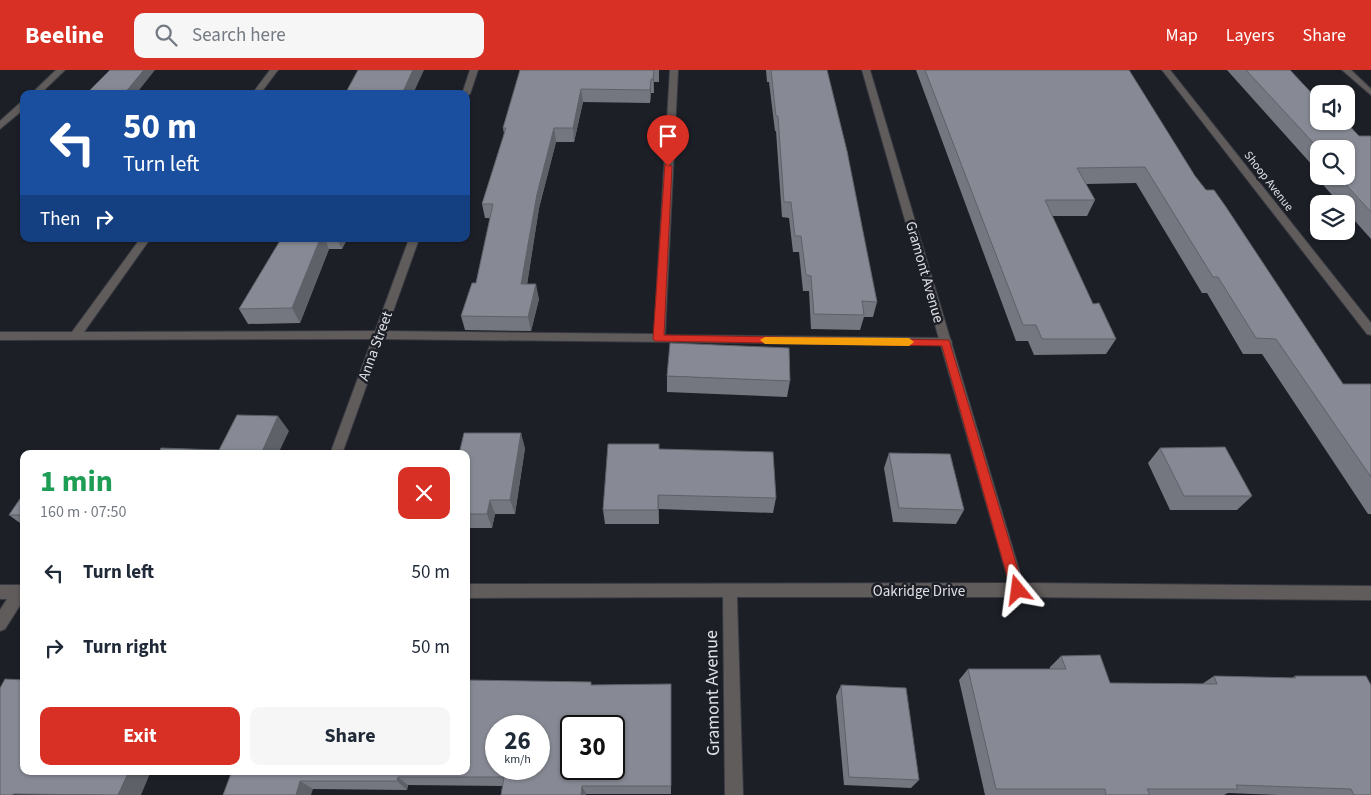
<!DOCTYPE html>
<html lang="en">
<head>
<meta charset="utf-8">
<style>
	body { margin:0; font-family:"Source Sans 3",sans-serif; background:#f6f6f7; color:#1f2937; height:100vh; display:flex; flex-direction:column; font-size:19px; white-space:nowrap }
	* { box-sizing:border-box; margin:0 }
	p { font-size:16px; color:#747a83 }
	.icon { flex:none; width:28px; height:28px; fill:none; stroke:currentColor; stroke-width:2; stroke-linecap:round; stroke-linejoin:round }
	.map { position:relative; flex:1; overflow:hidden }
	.side { position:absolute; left:20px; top:380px; width:450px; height:325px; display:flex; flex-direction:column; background:#fff; border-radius:10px; box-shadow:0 1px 4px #0004 }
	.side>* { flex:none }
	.top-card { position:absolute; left:20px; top:20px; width:450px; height:152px; border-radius:10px; box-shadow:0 1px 4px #0004; background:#1a4fa0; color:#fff; overflow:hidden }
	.fabs { position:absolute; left:1310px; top:15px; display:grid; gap:10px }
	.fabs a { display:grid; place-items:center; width:45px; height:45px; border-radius:10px; background:#fff; box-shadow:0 1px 4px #0004; font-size:25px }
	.speed { position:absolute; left:485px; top:645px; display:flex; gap:10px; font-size:25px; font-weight:700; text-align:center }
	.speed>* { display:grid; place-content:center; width:65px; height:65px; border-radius:50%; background:#fff; box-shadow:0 1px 4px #0004; line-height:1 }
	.speed small { font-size:12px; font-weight:400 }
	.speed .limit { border:2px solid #111; border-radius:8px; background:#fff; color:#111 }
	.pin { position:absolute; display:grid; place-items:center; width:42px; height:42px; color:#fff; margin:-51px -21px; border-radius:50% 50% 50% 0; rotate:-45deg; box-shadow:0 0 5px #0007 }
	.pin .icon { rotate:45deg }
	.me { position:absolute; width:55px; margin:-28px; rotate:344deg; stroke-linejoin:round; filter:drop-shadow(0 0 4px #0008) }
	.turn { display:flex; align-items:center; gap:18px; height:105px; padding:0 20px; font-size:22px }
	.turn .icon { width:65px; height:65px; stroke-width:2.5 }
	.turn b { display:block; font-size:35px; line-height:42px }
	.then { display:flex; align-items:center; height:48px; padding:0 20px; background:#0003; gap:10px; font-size:19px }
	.round { display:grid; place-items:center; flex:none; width:52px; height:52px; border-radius:10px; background:#f6f6f7 }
	.head { display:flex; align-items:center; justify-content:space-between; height:85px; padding:0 20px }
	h1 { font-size:30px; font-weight:700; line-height:38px; color:#1e9e55 }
	.button { display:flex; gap:10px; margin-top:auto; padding:10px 20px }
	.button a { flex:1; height:58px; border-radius:10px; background:#d93025; color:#fff; font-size:20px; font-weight:700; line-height:58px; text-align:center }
	.button a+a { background:#f6f6f7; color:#1f2937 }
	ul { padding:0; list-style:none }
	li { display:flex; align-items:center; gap:15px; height:75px; padding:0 20px }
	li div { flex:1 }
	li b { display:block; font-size:19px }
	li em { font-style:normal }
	header { display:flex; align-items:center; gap:30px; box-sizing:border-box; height:70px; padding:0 25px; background:#d93025; color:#fff }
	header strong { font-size:24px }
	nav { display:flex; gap:28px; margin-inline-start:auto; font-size:18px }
	.search { width:350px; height:45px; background:#f6f6f7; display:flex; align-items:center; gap:12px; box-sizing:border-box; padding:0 18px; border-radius:10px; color:#747a83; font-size:19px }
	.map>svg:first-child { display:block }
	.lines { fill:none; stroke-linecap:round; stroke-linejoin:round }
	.service-casing { stroke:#383a42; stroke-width:2 }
	.minor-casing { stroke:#383a42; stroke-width:2 }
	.service { fill:#615c5c; fill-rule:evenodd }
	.minor { fill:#615c5c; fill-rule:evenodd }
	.wall { fill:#74777f; fill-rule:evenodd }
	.shaded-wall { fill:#5e6168 }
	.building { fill:#878a94; stroke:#5e6168; fill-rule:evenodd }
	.route { fill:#d93025; stroke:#8d1f18 }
	.slow { fill:#f59e0b }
	.labels { text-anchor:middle; stroke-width:5; stroke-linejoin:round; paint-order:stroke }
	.far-street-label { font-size:12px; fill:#dfe0e6; stroke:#1d1f27 }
	.street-label { font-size:15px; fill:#dfe0e6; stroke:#1d1f27 }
	.near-street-label { font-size:18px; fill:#dfe0e6; stroke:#1d1f27 }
</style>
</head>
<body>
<header>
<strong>Beeline</strong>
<div class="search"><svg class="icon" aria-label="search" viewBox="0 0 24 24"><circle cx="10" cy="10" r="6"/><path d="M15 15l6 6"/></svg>Search here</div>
<nav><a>Map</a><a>Layers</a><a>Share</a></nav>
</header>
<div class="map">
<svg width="1371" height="725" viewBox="0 0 1371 725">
	<rect width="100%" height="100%" fill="#1d1f27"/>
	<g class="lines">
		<g class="service-casing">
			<g id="service">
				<polygon points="270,0 278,0 260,24 252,24"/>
				<polygon points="670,0 678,0 665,265 946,268 950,269 952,272 950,275 379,269 0,270 0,262 72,262 140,169 150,169 84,262 379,261 654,264"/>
				<polygon points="1342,0 1351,0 1371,19 1371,25"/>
			</g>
		</g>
		<g class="minor-casing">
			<g id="minor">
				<polygon points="56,0 65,0 40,24 31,24"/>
				<polygon points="470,0 478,0 470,24 466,26 466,24 462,24"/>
				<polygon points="862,0 870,0 1023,513 1371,516 1371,530 1018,527 737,527 743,725 725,725 723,527 466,528 466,514 1009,513"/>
				<polygon points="1162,0 1170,0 1371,253 1371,265 1367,264"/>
				<polygon points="21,32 24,32 24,39 0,59 0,51"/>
				<polygon points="409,169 419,169 342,384 330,384"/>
				<polygon points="0,515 24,515 24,529 5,559 0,561 0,540 7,529 0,529"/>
			</g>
		</g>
		<use href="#service" class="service"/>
		<use href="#minor" class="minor"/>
	</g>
	<g class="wall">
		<polygon points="520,0 659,0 659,12 654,12 654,23 651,23 650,33 583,32 574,72 556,72 539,138 527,214 539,229 531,261 465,260 461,246 476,213 490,148 485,148 482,134 504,64 503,58"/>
		<polygon points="766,0 827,0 877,232 873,247 864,247 860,260 811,259 809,221 803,221 799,182 793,182 789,148 782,147 776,61 775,61 769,12 767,12"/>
		<polygon points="916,0 1129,0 1195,106 1343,314 1371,314 1371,444 1368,444 1262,284 1243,284 1207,223 1202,223 1136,113 1086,114 1095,130 1087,146 1052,146 1093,234 1116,269 1106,284 1034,285 1028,271 1016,271"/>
		<path d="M1227 0H1290L1319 51 1359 66H1371V169L1346 141V134H1340L1310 100 1313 96ZM1319 79 1346 106H1319Z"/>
		<polygon points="281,169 347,169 342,179 329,179 300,253 248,254 239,239"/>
		<polygon points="667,306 790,311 787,327 667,322"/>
		<polygon points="525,378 515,444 495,444 492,458 466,458 466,384"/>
		<polygon points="1160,378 1252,426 1237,440 1170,440 1148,393"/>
		<polygon points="659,379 776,428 773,443 659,439 659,454 605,454 603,440"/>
		<polygon points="889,383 964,440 956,454 893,452 884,398"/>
		<polygon points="24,423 24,456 9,445"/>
		<polygon points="1061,586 1110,613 1202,614 1214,606 1292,608 1295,606 1371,725 1279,725 1228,723 1224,725 985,725 959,610 968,599 1050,599 1050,597"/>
		<polygon points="592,615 671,625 671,724 586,724 503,716 408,715 407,720 313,719 223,725"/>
		<polygon points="841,615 919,710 911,718 844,715 836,626"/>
	</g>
	<g class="shaded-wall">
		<polygon points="144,0 155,0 136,24 124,24"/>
		<polygon points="413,0 424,0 413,24 402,24"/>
		<polygon points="654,0 654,23 653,9"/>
		<polygon points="651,9 651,23 650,33 650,20"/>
		<polygon points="581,19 583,32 574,72 573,58"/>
		<polygon points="554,58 556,72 539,138 525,228 521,214 537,124"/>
		<polygon points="320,169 325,169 329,179 300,253 292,238"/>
		<polygon points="337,169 347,169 342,179"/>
		<polygon points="536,214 539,229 531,261 528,247"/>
		<polygon points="278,346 289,361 278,384 261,384"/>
		<polygon points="521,363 525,378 515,444 510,430"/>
		<polygon points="658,425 659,439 659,454 658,440"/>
		<polygon points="490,430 495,444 492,458 487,444"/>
		<polygon points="129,701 151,701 141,725 118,725"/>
		<polygon points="398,707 408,715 407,720 397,711"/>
		<polygon points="300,711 313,719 311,725 296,725"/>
		<polygon points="582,716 586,724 586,725 581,725"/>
	</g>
	<g class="building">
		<polygon points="110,0 144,0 124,24 86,24"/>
		<polygon points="358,0 413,0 402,24 345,24"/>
		<polygon points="520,0 654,0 653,9 651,9 650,20 581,19 573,58 554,58 537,124 521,214 536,214 528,247 461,246 472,213 476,213 493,134 482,134 506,58 503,58"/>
		<polygon points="771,0 827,0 847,81 877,232 862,231 864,245 814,244 811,206 806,205 801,166 795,166 791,132 784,132 778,46 776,46"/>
		<polygon points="925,0 1129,0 1195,106 1206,120 1214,120 1226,137 1343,314 1371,314 1371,407 1276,269 1256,268 1218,207 1213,207 1145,97 1077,98 1095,130 1045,130 1093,234 1099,233 1116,269 1042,269 1036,255 1023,255"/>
		<polygon points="1246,0 1290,0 1319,31 1319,51 1345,51 1359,66 1371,66 1371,142 1338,106 1346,106 1346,79 1319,79"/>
		<polygon points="281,169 320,169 292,238 239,239"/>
		<polygon points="670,273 789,278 790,311 667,306"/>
		<polygon points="237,345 278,346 261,384 158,384 161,378 219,380"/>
		<polygon points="464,363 521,363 510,430 490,430 487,444 466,444 466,384 459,384"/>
		<polygon points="608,374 659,374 659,379 773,382 776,428 658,425 658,440 603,440"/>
		<polygon points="1225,377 1252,426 1184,426 1160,378"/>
		<polygon points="889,383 950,384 964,440 899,438"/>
		<polygon points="24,423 24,445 9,445"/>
		<polygon points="1100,585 1110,613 1217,614 1214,606 1296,608 1295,606 1366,606 1371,615 1371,725 1354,725 1351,719 1236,715 1238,719 1147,719 1150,725 1106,725 1105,719 996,719 968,599 1066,599 1061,586"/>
		<polygon points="5,609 24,610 24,701 129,701 118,725 13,724 13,725 0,725 0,618"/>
		<path d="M466 610 591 612V615L671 614V716H582L581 725H501L504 707H398L397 711H300L296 725H223L232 701H466ZM496 656H539V699H496ZM571 656H614V699H571Z"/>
		<polygon points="841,615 906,618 919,710 849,707"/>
	</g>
	<polygon class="route" points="665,94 672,96 664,265 949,270 1024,520 1022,525 1018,526 1013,525 1011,520 942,276 655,271 653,269"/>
	<polygon class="slow" points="765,267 909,268 914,272 909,276 765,274 760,270"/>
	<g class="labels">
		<g class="far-street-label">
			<text transform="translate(1269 111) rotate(52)" y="4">Shoop Avenue</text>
		</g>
		<g class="street-label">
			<text transform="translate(925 202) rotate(74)" y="5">Gramont Avenue</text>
			<text transform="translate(375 276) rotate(-70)" y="5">Anna Street</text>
			<text x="919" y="526">Oakridge Drive</text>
		</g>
		<g class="near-street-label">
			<text transform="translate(712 623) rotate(-91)" y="6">Gramont Avenue</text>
		</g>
	</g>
</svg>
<div class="fabs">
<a><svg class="icon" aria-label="sound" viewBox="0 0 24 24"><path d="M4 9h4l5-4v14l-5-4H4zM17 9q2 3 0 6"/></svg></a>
<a><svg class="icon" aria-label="search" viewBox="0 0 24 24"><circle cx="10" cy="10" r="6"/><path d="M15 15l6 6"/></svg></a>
<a><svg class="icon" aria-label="layers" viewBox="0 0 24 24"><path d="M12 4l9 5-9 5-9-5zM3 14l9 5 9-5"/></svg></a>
</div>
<div class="speed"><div>26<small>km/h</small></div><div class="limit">30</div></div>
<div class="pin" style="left:668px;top:96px;background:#d93025"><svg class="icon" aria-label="arrive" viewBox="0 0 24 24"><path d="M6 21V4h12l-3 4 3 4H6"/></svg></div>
<svg class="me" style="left:1018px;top:520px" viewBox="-20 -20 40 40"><path d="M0-17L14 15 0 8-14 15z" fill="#d93025" stroke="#fff" stroke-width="4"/></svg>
<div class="top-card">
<div class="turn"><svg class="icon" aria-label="left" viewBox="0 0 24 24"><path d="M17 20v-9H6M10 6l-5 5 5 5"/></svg><div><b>50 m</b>Turn left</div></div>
<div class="then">Then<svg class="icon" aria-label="right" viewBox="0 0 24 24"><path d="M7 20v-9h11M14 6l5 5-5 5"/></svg></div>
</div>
<section class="side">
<div class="head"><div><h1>1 min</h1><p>160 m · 07:50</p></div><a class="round" style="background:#d93025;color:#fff"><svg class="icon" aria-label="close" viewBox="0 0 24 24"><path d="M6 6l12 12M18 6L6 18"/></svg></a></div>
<ul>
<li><svg class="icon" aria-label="left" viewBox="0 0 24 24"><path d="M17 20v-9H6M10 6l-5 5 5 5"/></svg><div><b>Turn left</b></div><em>50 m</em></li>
<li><svg class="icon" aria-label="right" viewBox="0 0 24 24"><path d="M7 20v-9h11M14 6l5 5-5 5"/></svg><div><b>Turn right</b></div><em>50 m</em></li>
</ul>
<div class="button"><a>Exit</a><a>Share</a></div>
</section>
</div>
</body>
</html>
